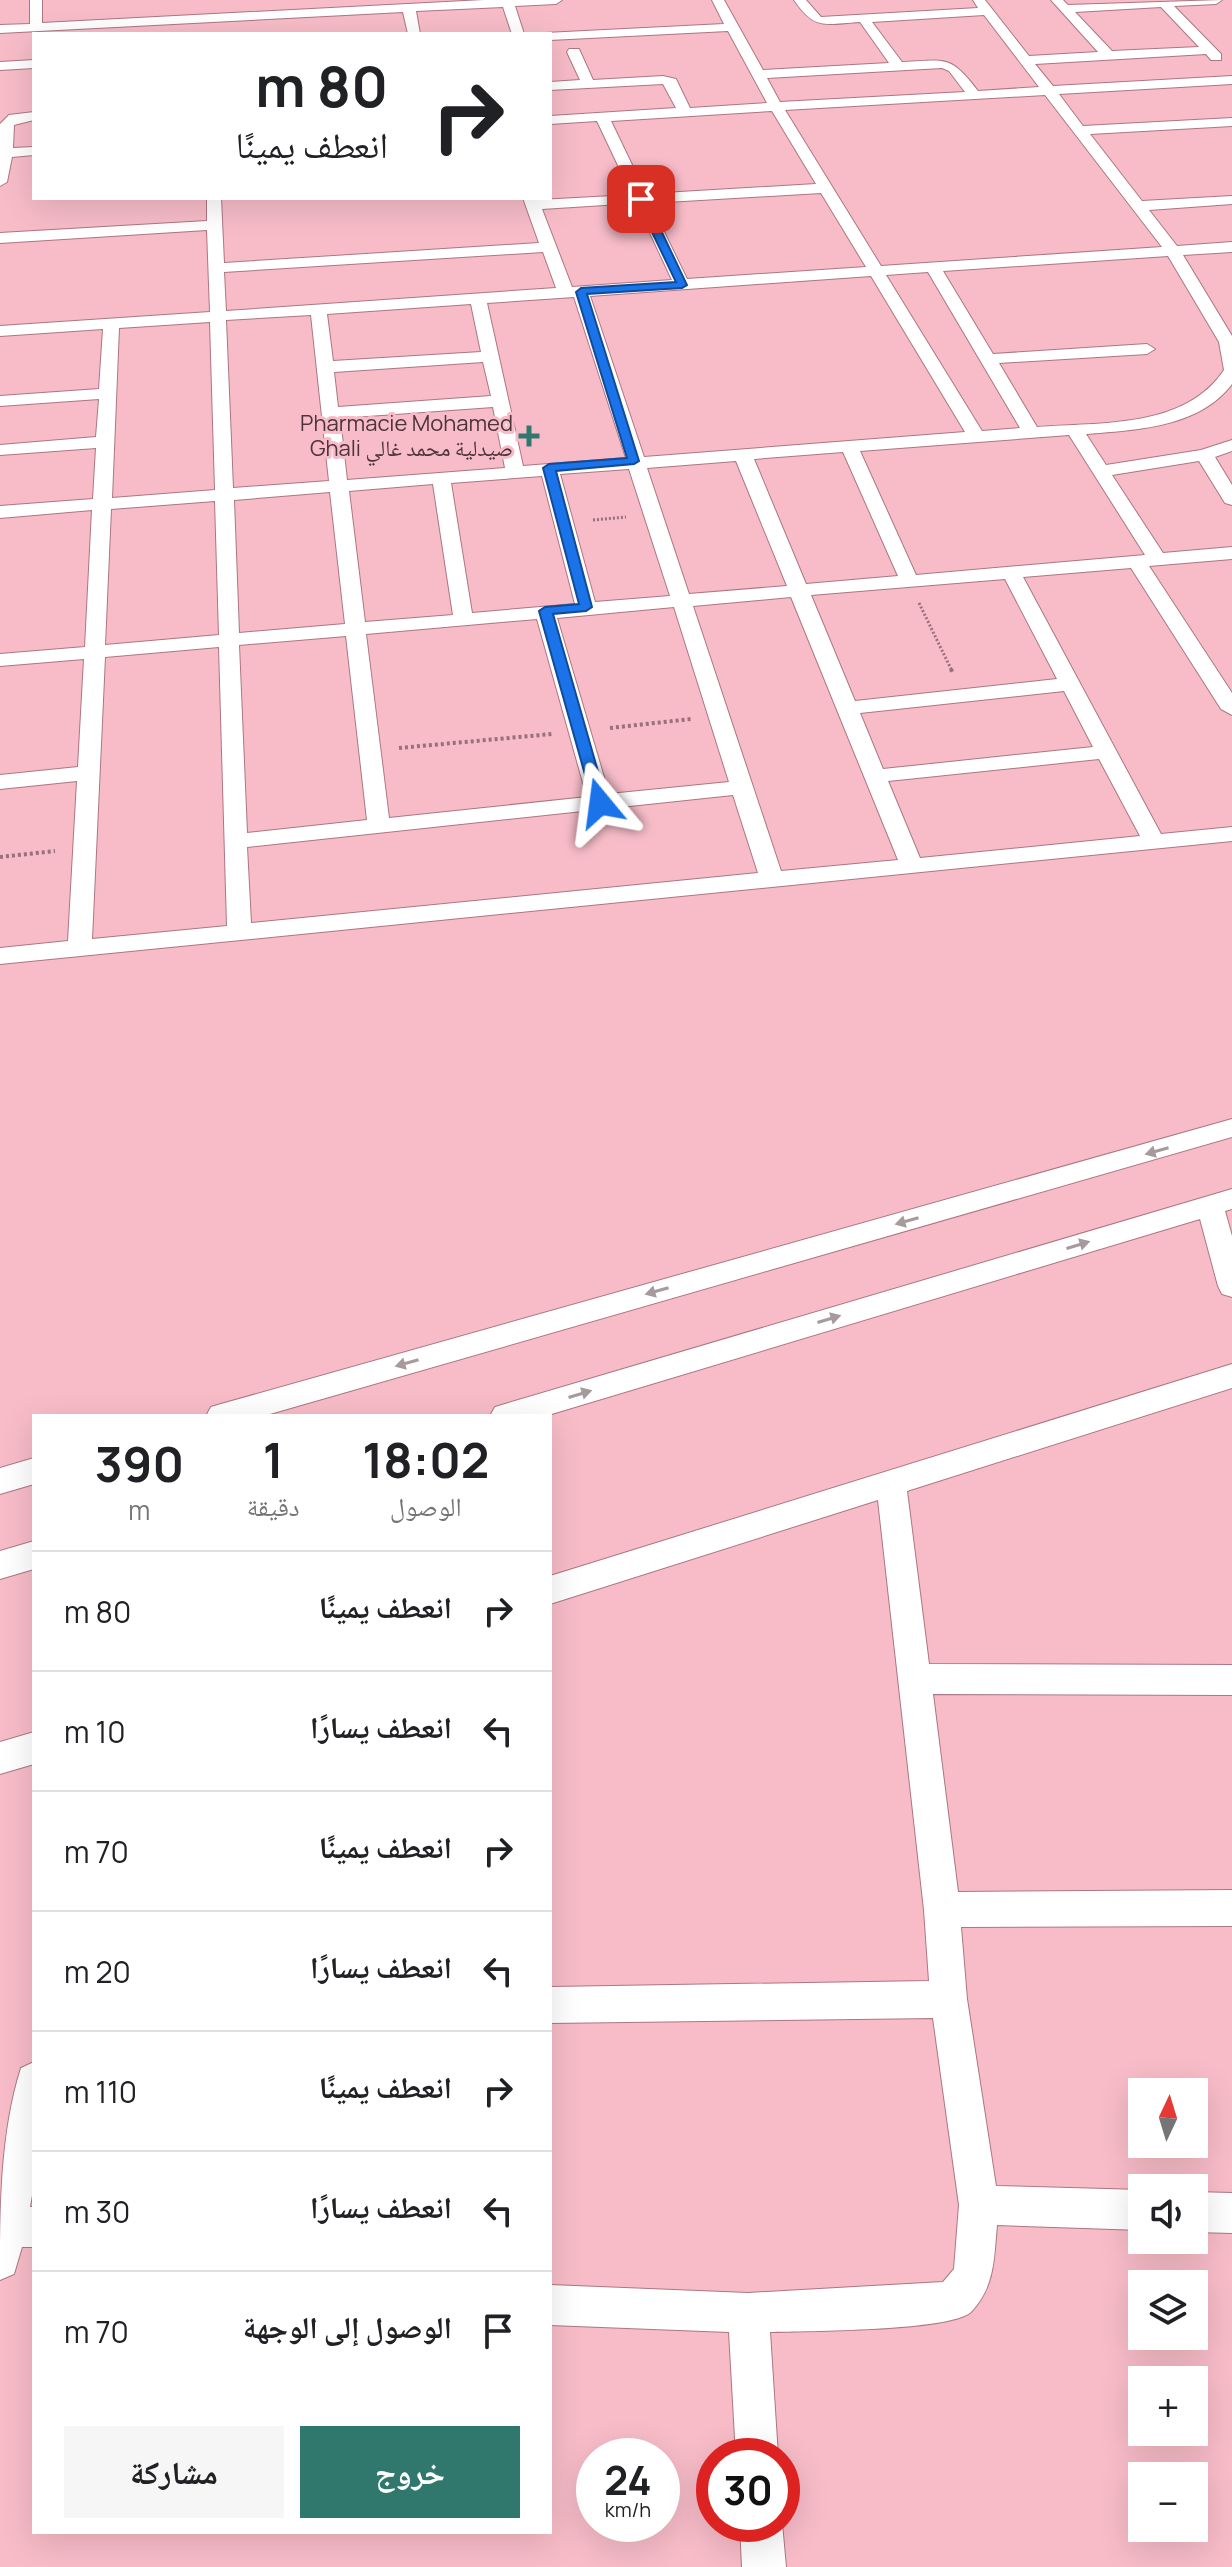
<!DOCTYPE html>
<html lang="ar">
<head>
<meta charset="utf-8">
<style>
	body { margin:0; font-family:Manrope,"Noto Naskh Arabic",sans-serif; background:#f6f6f6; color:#202124; direction:rtl; height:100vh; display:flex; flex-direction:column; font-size:30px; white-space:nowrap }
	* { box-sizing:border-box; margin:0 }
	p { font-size:26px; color:#757577 }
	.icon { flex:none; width:44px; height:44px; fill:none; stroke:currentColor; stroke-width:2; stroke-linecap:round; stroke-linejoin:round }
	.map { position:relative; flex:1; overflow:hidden; direction:ltr }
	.drawer { position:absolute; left:32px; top:1414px; width:520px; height:1120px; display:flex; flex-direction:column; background:#fff; border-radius:0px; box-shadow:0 8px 32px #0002; direction:rtl }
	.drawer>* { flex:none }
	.banner { position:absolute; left:32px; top:32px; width:520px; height:168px; border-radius:0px; box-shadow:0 8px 32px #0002; direction:rtl; background:#fff; color:#202124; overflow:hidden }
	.needle { width:52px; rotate:4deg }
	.fabs { position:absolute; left:1128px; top:2078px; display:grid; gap:16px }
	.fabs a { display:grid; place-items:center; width:80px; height:80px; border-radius:0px; background:#fff; box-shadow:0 8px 32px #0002; font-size:40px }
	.speed { position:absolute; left:576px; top:2438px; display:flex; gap:16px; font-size:40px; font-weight:700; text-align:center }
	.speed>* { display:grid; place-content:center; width:104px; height:104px; border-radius:50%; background:#fff; box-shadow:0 8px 32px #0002; line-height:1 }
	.speed small { font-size:20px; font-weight:400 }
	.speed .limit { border:12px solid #d22; background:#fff; color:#111 }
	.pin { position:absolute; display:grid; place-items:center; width:68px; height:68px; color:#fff; margin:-34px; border-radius:16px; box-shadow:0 4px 12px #0006 }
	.me { position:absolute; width:88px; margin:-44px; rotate:344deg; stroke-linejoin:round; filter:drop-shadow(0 0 6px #0008) }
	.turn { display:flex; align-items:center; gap:28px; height:168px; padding:0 32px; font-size:36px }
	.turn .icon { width:104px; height:104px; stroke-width:2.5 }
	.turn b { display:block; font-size:56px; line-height:68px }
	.eta { display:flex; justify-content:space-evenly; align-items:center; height:136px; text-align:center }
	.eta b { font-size:48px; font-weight:700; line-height:56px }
	.cta { display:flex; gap:16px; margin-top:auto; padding:16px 32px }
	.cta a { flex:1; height:92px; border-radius:0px; background:#30776e; color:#fff; font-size:32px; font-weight:700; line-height:92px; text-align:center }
	.cta a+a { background:#f6f6f6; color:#202124 }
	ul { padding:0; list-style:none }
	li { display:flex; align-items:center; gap:24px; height:120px; padding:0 32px; border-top:2px solid #e0e0e0 }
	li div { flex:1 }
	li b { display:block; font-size:30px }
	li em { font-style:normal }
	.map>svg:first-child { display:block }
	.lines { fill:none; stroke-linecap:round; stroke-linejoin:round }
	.street-casing { stroke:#ac7682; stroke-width:2 }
	.path-far1 { stroke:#99717a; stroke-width:3; stroke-dasharray:2 2; stroke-linecap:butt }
	.path { stroke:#99717a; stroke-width:4; stroke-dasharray:3 3; stroke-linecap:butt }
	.street { fill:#fff; fill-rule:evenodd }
	.oneway { fill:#a69a9c }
	.route { fill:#1a73e8; stroke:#114b97; stroke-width:2 }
	.poi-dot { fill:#30776e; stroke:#f7bcc8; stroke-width:3 }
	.labels { text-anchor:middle; stroke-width:6; stroke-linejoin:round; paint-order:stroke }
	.far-poi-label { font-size:22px; fill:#4c343a; stroke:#f7bcc8; text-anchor:end }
</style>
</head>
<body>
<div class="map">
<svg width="1232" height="2567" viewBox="0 0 1232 2567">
	<rect width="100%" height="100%" fill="#f7bcc8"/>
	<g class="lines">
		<g class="street-casing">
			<g id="street">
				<polygon points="30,0 42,0 42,23 484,0 562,0 556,4 515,6 524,34 512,34 503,7 416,11 420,34 408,34 403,12 0,33 0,25 30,24"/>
				<path d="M712 0H724L763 70 889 63 860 22C825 24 815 31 794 0H806L821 17 978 8 973 0H985L1029 56 1098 52 1051 0H1063L1068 5 1222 0 1216 4 1174 6 1221 54V60H1211L1206 54 1035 64 1053 86 1232 76V84L1059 94 1083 126 1232 118V126L1090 134 1142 201 1232 196V204L1149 210 1177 246 1232 242V252L1183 255 1232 336V384C1199 428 1135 430 1086 434L1106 465 1201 450 1232 440V451L1215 457 1232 485V505L1225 503 1199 461 1112 475 1163 553 1232 547V559L1149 566 1232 693V715L1221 709 1131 568 1023 577 1161 834 1232 827V841L0 964V948L68 941 77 781 0 789V775L78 767 84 659 0 666V654L85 647 92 510 0 518V506L93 499 96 448 0 455V445L96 437 99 399 0 406V396L99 389 103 329 0 336V326L210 312 207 230 0 243V233L207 221V198H221L224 263 539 243 523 198 538 200 632 195 597 121 550 124V116L676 108 663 84 550 90V82L580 80 567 52 569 49H579L593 80 663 76 676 79 690 108 767 103 728 31 550 40V34L545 33 724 24ZM1161 7 1199 47 1112 51 1075 12ZM984 15 1039 87 978 91C950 54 946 60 902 62L872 22ZM942 68 949 71 965 92 780 102 767 78ZM1045 95 1162 247 881 266 785 110ZM772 111 816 184 646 194 611 121ZM821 193 866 267 687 279 650 203ZM636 203 672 280 572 287 542 209ZM543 252 556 288 226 311 224 272ZM1168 256 1219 342 1224 370C1185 429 1100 422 1037 427L999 363 1147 354 1155 349 1147 344 993 354 943 271ZM928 272 1020 428 982 431 886 275ZM871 276 965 432 644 457 590 296ZM574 297 626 458 523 466 487 303ZM471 304 481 352 333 361 327 314ZM311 315 329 481 233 488 226 320ZM210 322 215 490 112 498 119 328ZM483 362 491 396 338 407 334 372ZM493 407 505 468 347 480 340 418ZM1069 435 1145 555 916 575 860 451ZM843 452 898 576 806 584 754 459ZM736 461 787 586 689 594 647 468ZM629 469 670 596 595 602 560 474ZM542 476 575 604 472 613 451 483ZM433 484 453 615 365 622 349 491ZM330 492 345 624 239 633 234 500ZM215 501 219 635 105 645 111 509ZM1005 579 1057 679 855 701 811 595ZM791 597 898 860 781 871 693 606ZM674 607 729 782 609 794 557 618ZM537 619 587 797 389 818 366 634ZM346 636 367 820 247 833 239 645ZM219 647 227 926 92 939 105 657ZM1064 691 1093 747 883 769 860 713ZM1099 759 1140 836 920 858 888 781ZM733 795 758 873 251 923 247 847Z"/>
				<polygon points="34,60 34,68 0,70 0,62"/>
				<polygon points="34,112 34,120 14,125 13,148 34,147 34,155 12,157 7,182 0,186 0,124 9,115"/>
				<polygon points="1232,1119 1232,1137 263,1416 206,1416 211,1407 221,1404"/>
				<polygon points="1232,1189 1232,1209 1225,1211 1232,1236 1232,1297 1222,1294 1218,1286 1200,1219 545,1416 490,1416 495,1407 505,1404"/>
				<path d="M1232 1364V1388L907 1491 929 1664 1232 1665V1695L933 1694 958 1892 1232 1890V1926L961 1927 967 1999 996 2186 1142 2190V2230L997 2225C994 2258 995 2287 971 2312 952 2331 804 2331 770 2332L778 2456H736L729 2332 550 2325V2285L748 2293 943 2282 954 2269 959 2205 933 2018 550 2023V1987L929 1981 924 1910 878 1500 550 1604V1576Z"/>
				<polygon points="34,1458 34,1484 0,1494 0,1468"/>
				<polygon points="34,1541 34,1569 0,1579 0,1551"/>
				<polygon points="34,1732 34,1764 0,1774 0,1742"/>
				<path d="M34 2062V2183L30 2207H34V2247H22L14 2274 0 2280C0 2210 0 2134 21 2068Z"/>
				<polygon points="1194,2192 1232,2193 1232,2233 1194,2232"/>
				<polygon points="740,2524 782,2523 786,2567 742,2567"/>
			</g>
		</g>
		<g class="path-far1">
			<polyline points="593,520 626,517"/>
			<polyline points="919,603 952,671"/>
		</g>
		<g class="path">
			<polyline points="951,669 953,674"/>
			<polyline points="610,728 691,719"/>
			<polyline points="399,748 552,734"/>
			<polyline points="0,857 55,851"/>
		</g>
		<use href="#street" class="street"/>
	</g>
	<defs><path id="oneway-solid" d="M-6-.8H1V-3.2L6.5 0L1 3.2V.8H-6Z" transform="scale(2)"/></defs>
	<g class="oneway">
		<use href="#oneway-solid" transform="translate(1157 1151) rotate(164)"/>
		<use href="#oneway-solid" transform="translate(907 1221) rotate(164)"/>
		<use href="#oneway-solid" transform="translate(1078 1245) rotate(-17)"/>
		<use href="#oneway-solid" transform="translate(657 1291) rotate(164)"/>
		<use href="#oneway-solid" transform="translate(829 1319) rotate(-17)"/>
		<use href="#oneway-solid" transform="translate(407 1363) rotate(164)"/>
		<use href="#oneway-solid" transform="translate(580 1394) rotate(-17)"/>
	</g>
	<polygon class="route" points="641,196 646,199 687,285 682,288 587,294 639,461 634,464 556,471 592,607 586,611 553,614 607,803 600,807 593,803 539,611 545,607 579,604 543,468 549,464 627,458 576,292 581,288 676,282 636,199"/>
	<path class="poi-dot" d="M525 424h8v8h8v8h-8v8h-8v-8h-8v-8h8z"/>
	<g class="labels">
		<g class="far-poi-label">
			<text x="513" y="431">Pharmacie Mohamed<tspan x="513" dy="25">Ghali صيدلية محمد غالي</tspan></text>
		</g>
	</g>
</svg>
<div class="fabs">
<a><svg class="needle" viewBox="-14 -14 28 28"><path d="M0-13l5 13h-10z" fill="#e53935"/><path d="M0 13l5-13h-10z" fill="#757577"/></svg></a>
<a><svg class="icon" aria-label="sound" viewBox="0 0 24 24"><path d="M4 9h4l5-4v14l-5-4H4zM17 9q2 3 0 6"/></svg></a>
<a><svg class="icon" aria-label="layers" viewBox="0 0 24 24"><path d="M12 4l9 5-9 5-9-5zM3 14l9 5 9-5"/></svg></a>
<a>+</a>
<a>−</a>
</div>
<div class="speed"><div>24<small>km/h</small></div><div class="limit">30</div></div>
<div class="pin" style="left:641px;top:199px;background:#d93025"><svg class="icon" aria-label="arrive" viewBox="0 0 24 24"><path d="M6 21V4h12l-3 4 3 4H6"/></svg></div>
<svg class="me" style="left:600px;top:803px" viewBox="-20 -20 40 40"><path d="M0-17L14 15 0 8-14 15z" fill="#1a73e8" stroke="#fff" stroke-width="4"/></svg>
<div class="banner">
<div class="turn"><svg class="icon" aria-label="right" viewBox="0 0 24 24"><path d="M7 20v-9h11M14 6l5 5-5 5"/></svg><div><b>80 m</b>انعطف يمينًا</div></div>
</div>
<section class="drawer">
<div class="eta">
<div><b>18:02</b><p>الوصول</p></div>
<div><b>1</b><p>دقيقة</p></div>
<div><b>390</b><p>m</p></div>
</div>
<ul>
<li><svg class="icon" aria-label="right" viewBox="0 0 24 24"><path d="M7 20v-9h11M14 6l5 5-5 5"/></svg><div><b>انعطف يمينًا</b></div><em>80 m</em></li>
<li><svg class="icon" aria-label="left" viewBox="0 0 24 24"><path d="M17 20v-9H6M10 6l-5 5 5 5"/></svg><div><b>انعطف يسارًا</b></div><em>10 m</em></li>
<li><svg class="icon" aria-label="right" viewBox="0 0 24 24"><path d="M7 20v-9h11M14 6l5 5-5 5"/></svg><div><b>انعطف يمينًا</b></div><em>70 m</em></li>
<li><svg class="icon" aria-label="left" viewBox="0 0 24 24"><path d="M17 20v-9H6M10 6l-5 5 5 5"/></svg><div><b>انعطف يسارًا</b></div><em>20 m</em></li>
<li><svg class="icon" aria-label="right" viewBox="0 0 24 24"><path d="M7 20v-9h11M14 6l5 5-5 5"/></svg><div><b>انعطف يمينًا</b></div><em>110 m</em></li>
<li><svg class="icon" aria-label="left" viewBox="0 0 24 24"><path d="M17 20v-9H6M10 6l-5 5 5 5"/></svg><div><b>انعطف يسارًا</b></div><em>30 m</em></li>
<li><svg class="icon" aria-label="arrive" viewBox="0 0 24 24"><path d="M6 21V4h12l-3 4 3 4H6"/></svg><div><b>الوصول إلى الوجهة</b></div><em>70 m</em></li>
</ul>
<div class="cta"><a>خروج</a><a>مشاركة</a></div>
</section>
</div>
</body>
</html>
